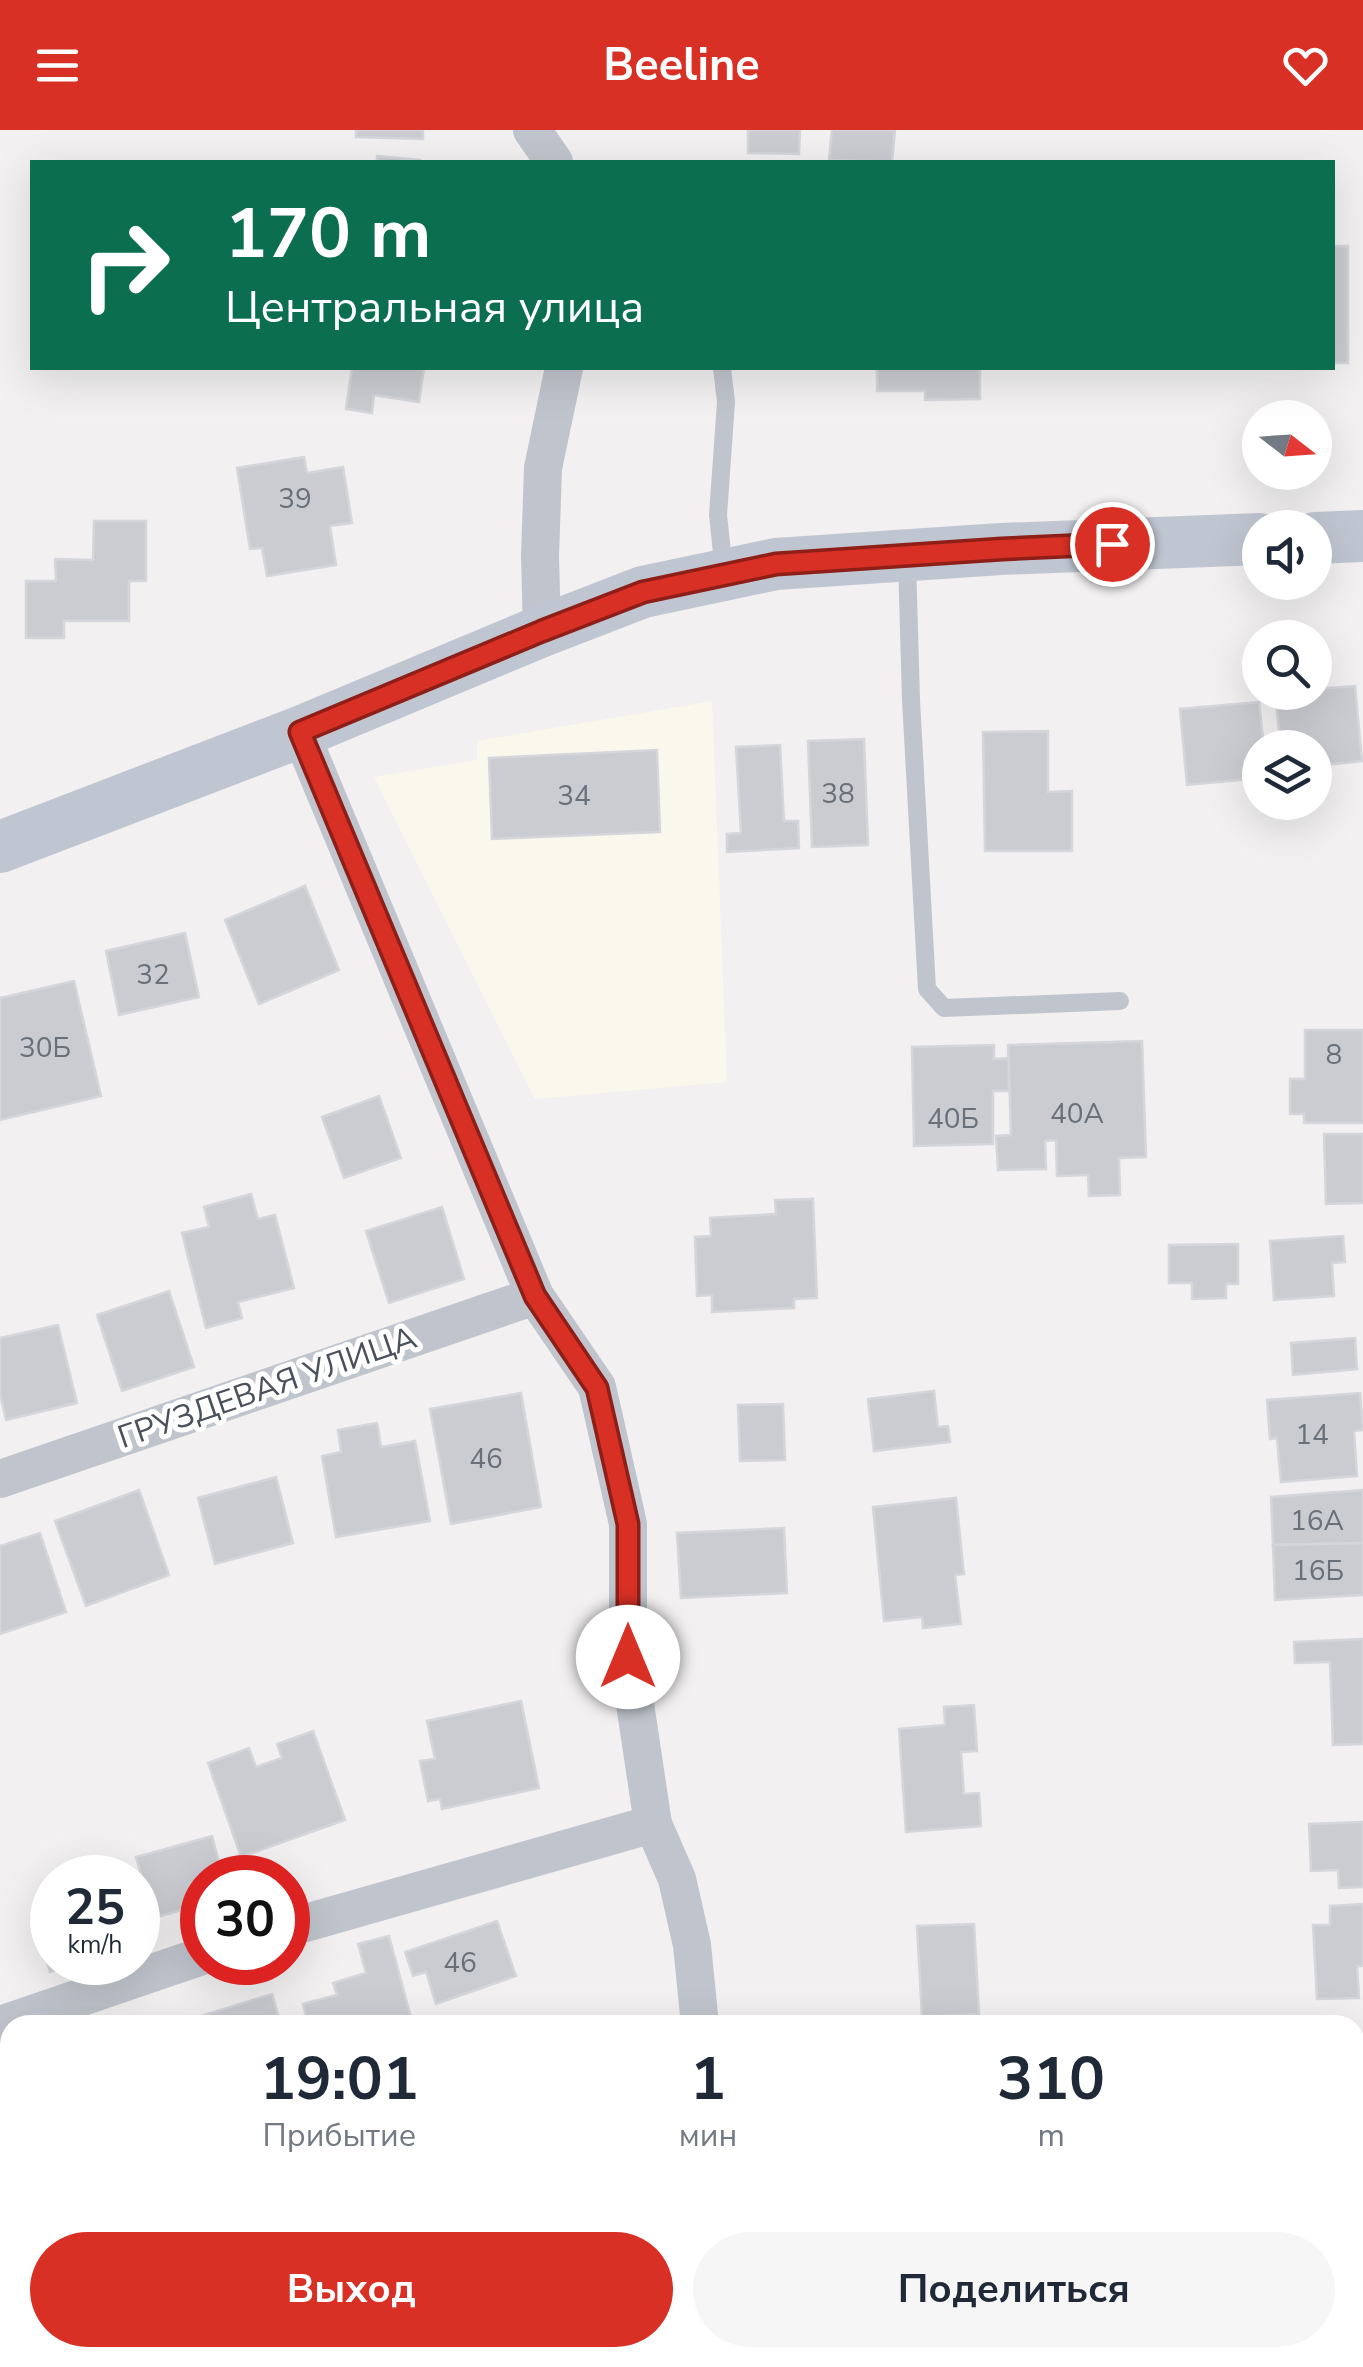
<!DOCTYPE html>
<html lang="ru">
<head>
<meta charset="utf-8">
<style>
	body { margin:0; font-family:"Nunito Sans",sans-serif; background:#f6f6f7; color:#1f2937; height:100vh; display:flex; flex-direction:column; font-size:38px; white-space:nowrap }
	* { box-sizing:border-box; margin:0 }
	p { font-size:32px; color:#747a83 }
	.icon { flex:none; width:55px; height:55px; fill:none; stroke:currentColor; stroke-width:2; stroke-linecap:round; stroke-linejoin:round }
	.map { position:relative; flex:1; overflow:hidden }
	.details { position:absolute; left:0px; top:1885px; width:1365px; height:352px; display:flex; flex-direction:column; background:#fff; border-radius:30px 30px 0 0; box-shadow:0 10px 40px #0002 }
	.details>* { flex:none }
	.top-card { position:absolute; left:30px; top:30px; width:1305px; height:210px; border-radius:0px; box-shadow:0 10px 40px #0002; background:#0b6e4f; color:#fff; overflow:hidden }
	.needle { width:65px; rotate:107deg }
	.controls { position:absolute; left:1242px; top:270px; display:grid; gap:20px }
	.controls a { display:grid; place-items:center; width:90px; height:90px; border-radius:50%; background:#fff; box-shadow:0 10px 40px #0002; font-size:50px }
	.speed { position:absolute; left:30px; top:1725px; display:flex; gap:20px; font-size:50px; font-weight:700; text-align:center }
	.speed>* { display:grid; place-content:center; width:130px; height:130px; border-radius:50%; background:#fff; box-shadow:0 10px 40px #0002; line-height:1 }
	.speed small { font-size:25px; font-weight:400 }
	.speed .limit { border:15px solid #d22; background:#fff; color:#111 }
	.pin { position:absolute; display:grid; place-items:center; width:85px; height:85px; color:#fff; margin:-42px; border:5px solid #fff; border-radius:50%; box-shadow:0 2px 10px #0007 }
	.me { position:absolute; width:110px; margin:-55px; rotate:0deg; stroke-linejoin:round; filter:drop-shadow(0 0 8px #0008) }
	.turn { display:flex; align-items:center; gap:35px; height:210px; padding:0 30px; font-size:45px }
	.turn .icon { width:130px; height:130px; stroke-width:2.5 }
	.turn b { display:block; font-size:70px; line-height:85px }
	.eta { display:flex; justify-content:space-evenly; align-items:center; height:170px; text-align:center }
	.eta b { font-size:60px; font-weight:700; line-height:70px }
	.button { display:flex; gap:20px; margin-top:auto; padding:20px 30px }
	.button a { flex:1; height:115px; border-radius:60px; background:#d93025; color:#fff; font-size:40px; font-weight:700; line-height:115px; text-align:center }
	.button a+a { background:#f6f6f7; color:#1f2937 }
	header { display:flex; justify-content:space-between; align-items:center; height:130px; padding:0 30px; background:#d93025; color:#fff; font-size:45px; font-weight:700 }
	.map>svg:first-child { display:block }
	.commercial { fill:#faf8ec }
	.building { fill:#cbccd2; stroke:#d5d6db; stroke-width:2.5 }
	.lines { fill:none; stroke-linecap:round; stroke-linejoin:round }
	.lane { stroke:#c0c5cd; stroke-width:18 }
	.street { stroke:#c0c5cd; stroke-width:38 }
	.secondary { stroke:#c0c6d1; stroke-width:52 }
	.route-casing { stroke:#8d1f18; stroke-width:25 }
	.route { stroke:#d93025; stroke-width:18 }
	.labels { text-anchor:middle; stroke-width:10; stroke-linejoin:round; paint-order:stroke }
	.number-label { font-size:28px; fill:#6a7079 }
	.street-label { font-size:32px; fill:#4a515b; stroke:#fff }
</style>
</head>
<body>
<header><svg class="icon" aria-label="menu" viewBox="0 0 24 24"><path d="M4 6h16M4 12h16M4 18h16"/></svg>Beeline<svg class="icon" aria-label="heart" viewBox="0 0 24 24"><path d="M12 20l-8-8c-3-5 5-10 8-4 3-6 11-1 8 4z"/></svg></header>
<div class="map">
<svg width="1363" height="2237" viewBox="0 0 1363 2237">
	<rect width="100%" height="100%" fill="#f2f0f0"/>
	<polygon class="commercial" points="712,571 727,952 535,969 374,647 477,630 477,611"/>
	<g class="building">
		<polygon points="356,0 423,0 423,9 356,7"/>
		<polygon points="748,0 800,0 799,24 748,23"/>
		<polygon points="832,0 895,0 892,32 829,30"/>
		<polygon points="377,26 420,30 420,32 377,32"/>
		<rect x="1332" y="116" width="16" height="117"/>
		<polygon points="352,238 424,238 419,272 374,265 372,283 346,279"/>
		<polygon points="877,238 980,238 980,269 925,270 925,261 877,261"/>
		<polygon points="304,327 307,343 343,337 352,393 330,396 336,435 267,446 262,418 250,419 237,338"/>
		<polygon points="94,391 146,391 146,451 129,451 129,491 64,491 64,508 26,508 26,451 56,451 55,429 93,430"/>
		<polygon points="1355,556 1362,631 1315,636 1315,618 1281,618 1275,563 1315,562 1315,559"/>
		<polygon points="1259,572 1264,618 1260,618 1260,648 1187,655 1180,579"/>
		<polygon points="1048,601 1048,662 1072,661 1072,721 985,721 983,602"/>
		<polygon points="864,609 868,715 812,717 808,611"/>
		<polygon points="780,615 784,691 798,691 799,718 727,722 727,704 741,703 736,617"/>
		<polygon points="657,620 660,702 492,709 489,628"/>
		<polygon points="305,756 339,840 259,874 225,790"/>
		<polygon points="185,803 199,867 119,885 106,821"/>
		<polygon points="74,851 101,966 0,990 0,868"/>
		<polygon points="1305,900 1363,900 1363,993 1304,993 1304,984 1290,984 1290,949 1305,949"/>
		<polygon points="1142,911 1146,1027 1119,1028 1120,1065 1089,1066 1088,1045 1057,1046 1056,1010 1045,1011 1046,1039 998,1040 996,1006 1011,1005 1008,915"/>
		<polygon points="994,915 994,929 1009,928 1009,961 993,961 993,1014 914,1016 912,917"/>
		<polygon points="379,966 401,1028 344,1048 322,987"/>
		<polygon points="1324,1004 1363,1004 1363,1073 1326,1074"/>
		<polygon points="251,1064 258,1089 275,1085 294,1158 238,1172 242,1188 206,1198 182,1103 209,1097 204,1077"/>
		<polygon points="813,1069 817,1168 794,1169 794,1178 712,1182 712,1165 697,1166 695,1107 711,1106 710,1088 776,1084 775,1070"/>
		<polygon points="442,1077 464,1149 389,1173 366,1101"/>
		<polygon points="1343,1106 1345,1132 1332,1133 1334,1166 1274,1170 1270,1111"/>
		<polygon points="1238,1114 1238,1154 1226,1154 1226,1168 1192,1169 1192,1153 1169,1153 1169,1115"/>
		<polygon points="169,1161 194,1237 122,1261 97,1185"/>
		<polygon points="58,1195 77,1273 6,1290 0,1264 0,1208"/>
		<polygon points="1355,1208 1357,1239 1293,1245 1291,1213"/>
		<polygon points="934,1261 938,1297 948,1296 950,1312 874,1321 868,1269"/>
		<polygon points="521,1263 541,1377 451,1394 430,1279"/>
		<polygon points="1360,1263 1363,1300 1354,1301 1357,1346 1281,1352 1277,1308 1270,1309 1267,1270"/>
		<polygon points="783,1274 785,1330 740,1331 738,1275"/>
		<polygon points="377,1293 381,1317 415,1311 430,1391 336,1407 322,1326 341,1322 338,1300"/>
		<polygon points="276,1347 293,1413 215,1434 198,1368"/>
		<polygon points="139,1360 169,1445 86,1476 55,1391"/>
		<polygon points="1363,1360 1363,1413 1273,1415 1271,1367"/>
		<polygon points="956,1368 964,1444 955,1445 961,1494 923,1498 922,1487 884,1491 873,1377"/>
		<polygon points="784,1398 787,1463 681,1468 677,1403"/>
		<polygon points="40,1403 66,1482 0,1504 0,1416"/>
		<polygon points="1363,1413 1363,1465 1275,1470 1273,1415"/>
		<polygon points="1363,1509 1363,1614 1333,1615 1330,1532 1295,1533 1294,1512"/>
		<polygon points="521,1571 539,1658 442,1679 440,1669 428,1671 420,1631 435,1629 427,1591"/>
		<polygon points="974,1575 977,1621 961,1622 964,1664 979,1663 981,1696 906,1702 899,1599 945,1595 944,1577"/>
		<polygon points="313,1601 345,1690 241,1727 208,1633 249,1618 256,1637 282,1628 277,1614"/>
		<polygon points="1363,1692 1363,1757 1339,1758 1338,1740 1311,1741 1309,1694"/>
		<polygon points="212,1706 223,1748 202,1748 202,1774 154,1788 136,1727"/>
		<polygon points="1363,1774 1363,1836 1357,1836 1359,1868 1317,1869 1313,1795 1330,1795 1330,1776"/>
		<polygon points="52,1783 52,1832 81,1832 50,1842 34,1788"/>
		<polygon points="497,1791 516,1846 436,1874 426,1842 413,1846 405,1822"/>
		<polygon points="974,1794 979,1884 922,1887 917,1796"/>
		<polygon points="389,1806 413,1895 308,1895 303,1874 337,1865 333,1853 366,1843 358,1814"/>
		<polygon points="272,1864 281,1895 193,1895 191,1889"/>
		<polygon points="1355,1935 1363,1935 1363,2015 1355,2016"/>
		<polygon points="10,1984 10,2085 0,2088 0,1987"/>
		<polygon points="1363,2034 1363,2102 1355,2103 1355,2035"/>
		<polygon points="1363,2152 1363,2237 1313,2237 1312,2228 1355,2228 1355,2153"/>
		<polygon points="277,2228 346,2228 346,2237 276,2237"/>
		<rect x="551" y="2228" width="36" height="9"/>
	</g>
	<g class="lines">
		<g class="lane">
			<polyline points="722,238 726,272 718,385 724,441"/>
			<polyline points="907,431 911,570 927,859 944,878 1120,871"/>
		</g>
		<g class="street">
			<polyline points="532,0 554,32"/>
			<polyline points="542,501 540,426 543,338 564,238"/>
			<polyline points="300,602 535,1166 597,1257 628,1394 628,1527 653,1694 677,1749 692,1815 700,1895"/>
			<polyline points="0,1349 535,1166"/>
			<polyline points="288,1798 653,1694"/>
			<polyline points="0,1895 202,1826"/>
			<polyline points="732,2228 733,2237"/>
		</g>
		<g class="secondary">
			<polyline points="1315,408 1363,406"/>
			<polyline points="0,717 300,602 542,501 643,462 776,434 1001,419 1260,409"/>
		</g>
	</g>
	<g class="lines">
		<g class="route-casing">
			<polyline id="route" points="628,1527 628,1394 597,1258 535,1166 300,602 542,501 643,462 776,434 1002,419 1112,414"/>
		</g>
		<use href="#route" class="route"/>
	</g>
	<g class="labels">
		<g class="number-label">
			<text x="295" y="378">39</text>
			<text x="838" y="673">38</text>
			<text x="574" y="675">34</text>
			<text x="153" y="854">32</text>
			<text x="45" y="927">30Б</text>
			<text x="1334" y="934">8</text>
			<text x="1077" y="993">40А</text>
			<text x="953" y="998">40Б</text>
			<text x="1312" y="1314">14</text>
			<text x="486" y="1338">46</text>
			<text x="1317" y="1400">16А</text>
			<text x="1318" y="1450">16Б</text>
			<text x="460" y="1842">46</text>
		</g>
		<g class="street-label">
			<text transform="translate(267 1257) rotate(-19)" y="11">ГРУЗДЕВАЯ УЛИЦА</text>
		</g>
	</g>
</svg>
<div class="controls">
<a><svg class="needle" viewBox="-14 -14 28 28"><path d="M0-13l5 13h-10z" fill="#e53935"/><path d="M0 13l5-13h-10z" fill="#747a83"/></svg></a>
<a><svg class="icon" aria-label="sound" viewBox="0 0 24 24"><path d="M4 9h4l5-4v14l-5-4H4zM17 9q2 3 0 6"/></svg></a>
<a><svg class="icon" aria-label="search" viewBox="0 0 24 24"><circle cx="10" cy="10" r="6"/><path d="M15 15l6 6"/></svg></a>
<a><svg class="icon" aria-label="layers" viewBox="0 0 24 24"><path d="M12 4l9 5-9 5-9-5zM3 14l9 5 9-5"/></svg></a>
</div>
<div class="speed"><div>25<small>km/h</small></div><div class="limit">30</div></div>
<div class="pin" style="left:1112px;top:414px;background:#d93025"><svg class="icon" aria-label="arrive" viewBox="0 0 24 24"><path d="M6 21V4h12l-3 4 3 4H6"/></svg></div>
<svg class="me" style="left:628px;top:1527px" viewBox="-20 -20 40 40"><circle r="19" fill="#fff"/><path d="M0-13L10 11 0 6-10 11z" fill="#d93025"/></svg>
<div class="top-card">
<div class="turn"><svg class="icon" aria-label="right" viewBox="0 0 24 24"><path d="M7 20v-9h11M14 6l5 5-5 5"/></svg><div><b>170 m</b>Центральная улица</div></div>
</div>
<section class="details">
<div class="eta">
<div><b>19:01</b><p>Прибытие</p></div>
<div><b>1</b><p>мин</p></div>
<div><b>310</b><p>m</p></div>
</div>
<div class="button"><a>Выход</a><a>Поделиться</a></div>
</section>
</div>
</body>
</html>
